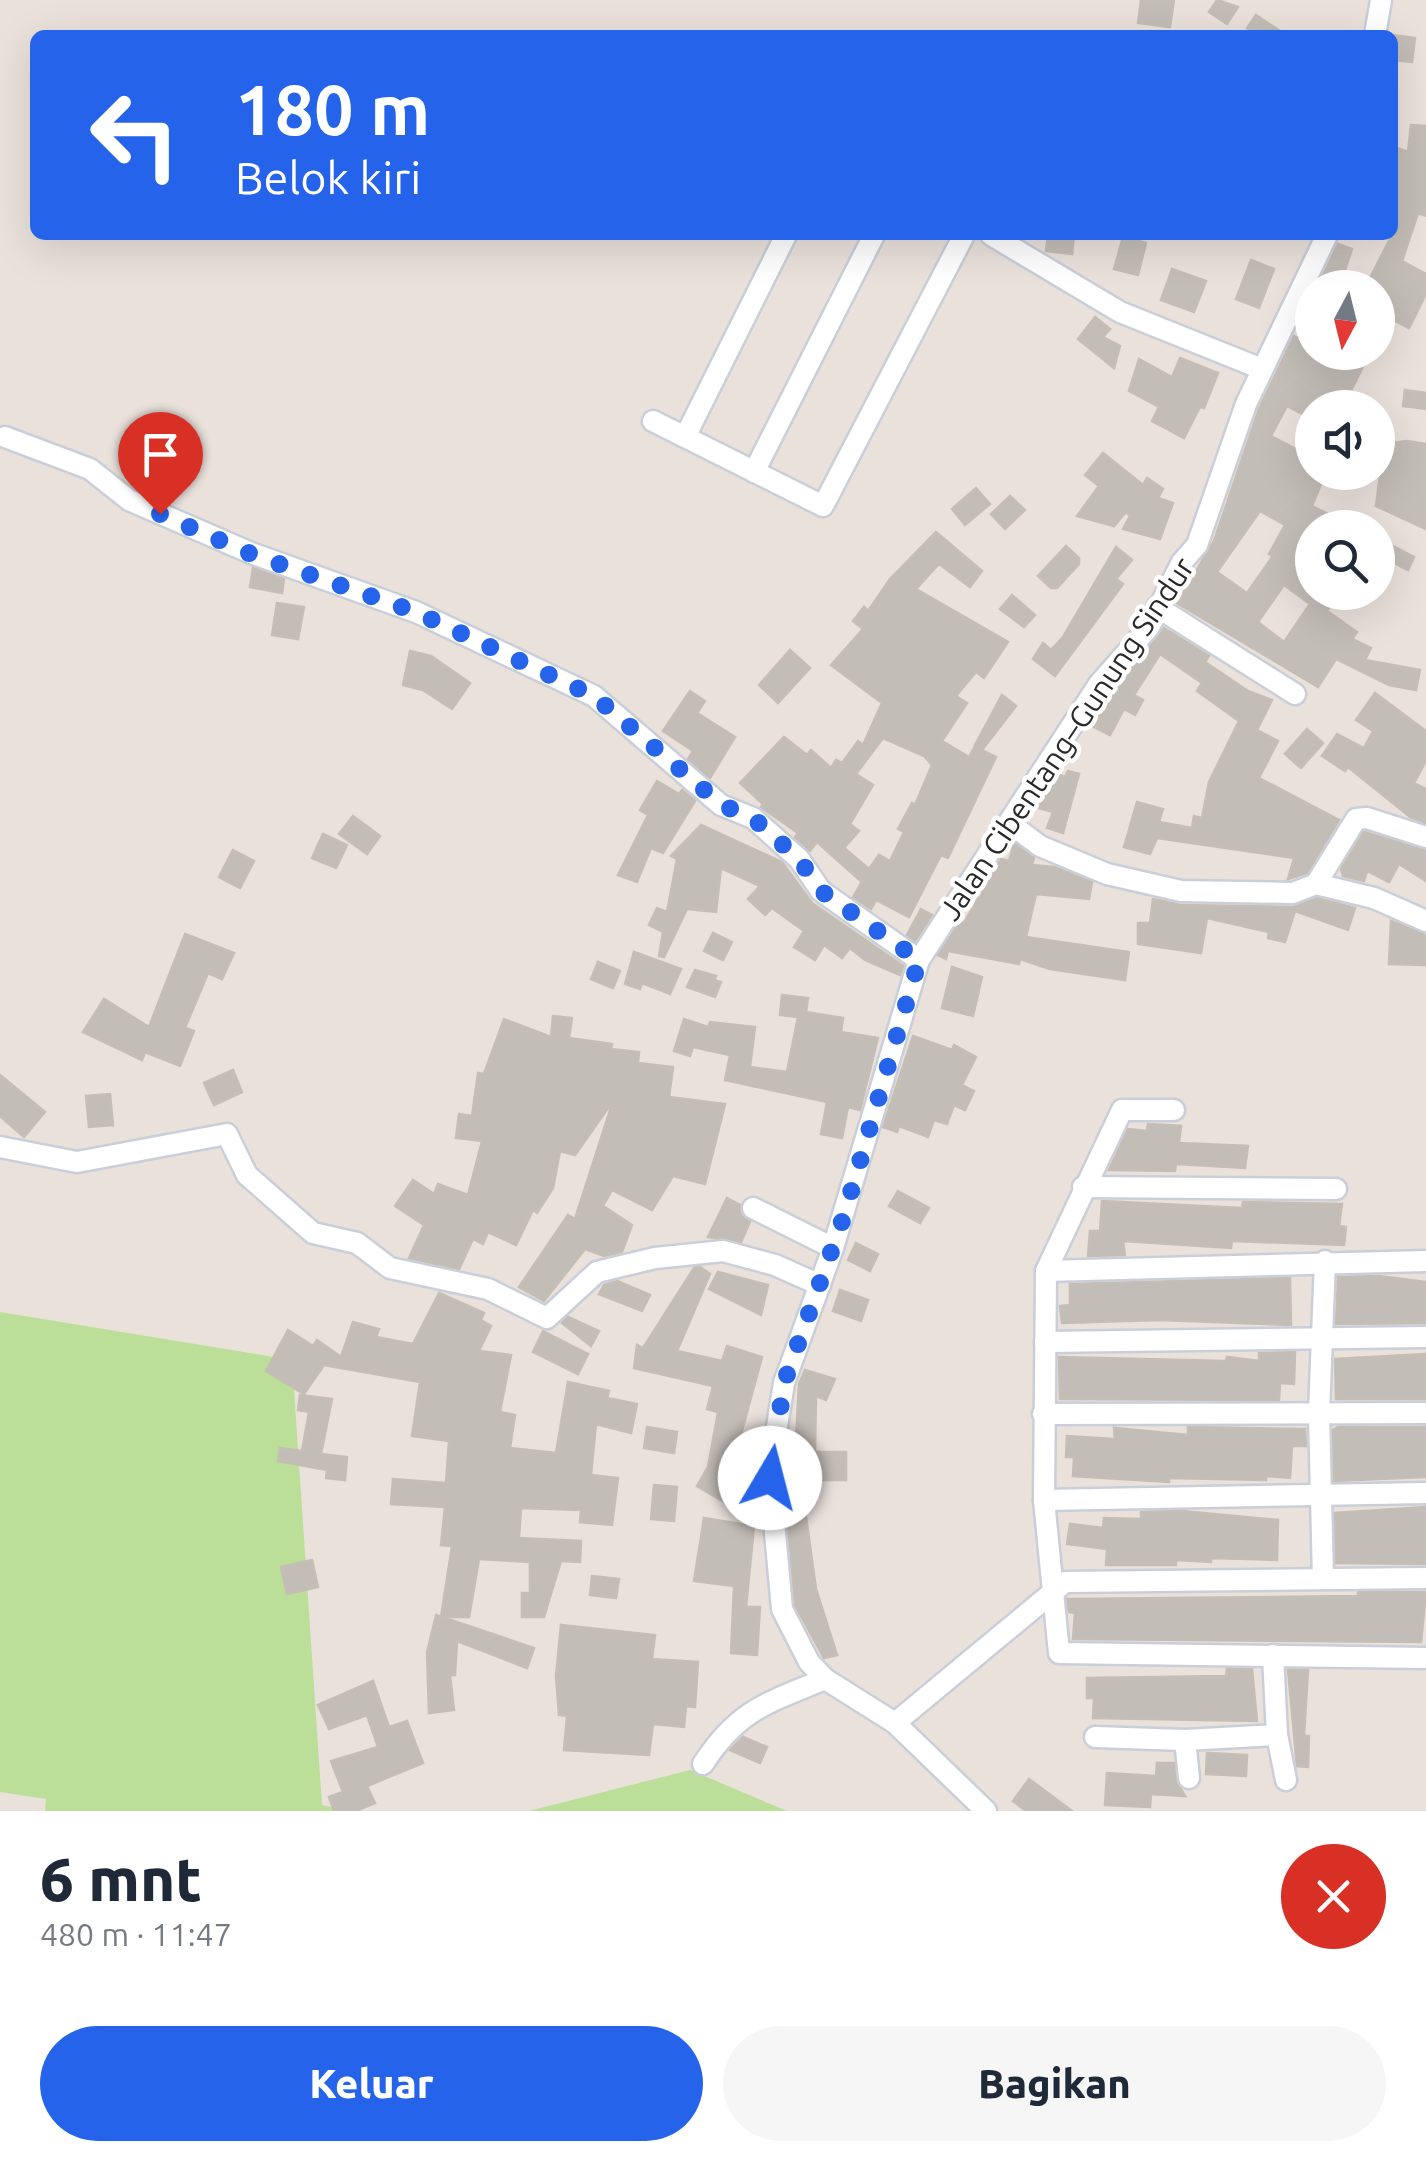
<!DOCTYPE html>
<html lang="id">
<head>
<meta charset="utf-8">
<style>
	body { margin:0; font-family:Ubuntu,sans-serif; background:#f6f6f7; color:#1f2937; height:100vh; display:flex; flex-direction:column; font-size:38px; white-space:nowrap }
	* { box-sizing:border-box; margin:0 }
	p { font-size:32px; color:#747a83 }
	.icon { flex:none; width:55px; height:55px; fill:none; stroke:currentColor; stroke-width:2; stroke-linecap:round; stroke-linejoin:round }
	.map { position:relative; height:1811px; overflow:hidden }
	.panel { display:flex; flex-direction:column; background:#fff; flex:1 }
	.panel>* { flex:none }
	.guide { position:absolute; left:30px; top:30px; width:1368px; height:210px; border-radius:15px; box-shadow:0 10px 40px #0002; background:#2563eb; color:#fff; overflow:hidden }
	.needle { width:65px; rotate:187deg }
	.buttons { position:absolute; left:1295px; top:270px; display:grid; gap:20px }
	.buttons a { display:grid; place-items:center; width:100px; height:100px; border-radius:50%; background:#fff; box-shadow:0 10px 40px #0002; font-size:50px }
	.pin { position:absolute; display:grid; place-items:center; width:85px; height:85px; color:#fff; margin:-102px -42px; border-radius:50% 50% 50% 0; rotate:-45deg; box-shadow:0 0 10px #0007 }
	.pin .icon { rotate:45deg }
	.me { position:absolute; width:110px; margin:-55px; rotate:8deg; stroke-linejoin:round; filter:drop-shadow(0 0 8px #0008) }
	.turn { display:flex; align-items:center; gap:35px; height:210px; padding:0 40px; font-size:45px }
	.turn .icon { width:130px; height:130px; stroke-width:2.5 }
	.turn b { display:block; font-size:70px; line-height:85px }
	.round { display:grid; place-items:center; flex:none; width:105px; height:105px; border-radius:52px; background:#f6f6f7 }
	.overview { display:flex; align-items:center; justify-content:space-between; height:170px; padding:0 40px }
	h1 { font-size:60px; font-weight:800; line-height:75px }
	.button { display:flex; gap:20px; margin-top:auto; padding:20px 40px }
	.button a { flex:1; height:115px; border-radius:60px; background:#2563eb; color:#fff; font-size:40px; font-weight:800; line-height:115px; text-align:center }
	.button a+a { background:#f6f6f7; color:#1f2937 }
	.map>svg:first-child { display:block }
	.green { fill:#bbdf99 }
	.building { fill:#c3bdb7; stroke:#c6bdb5; stroke-width:2.5; fill-rule:evenodd }
	.lines { fill:none; stroke-linecap:round; stroke-linejoin:round }
	.minor-casing { stroke:#c9cfda; stroke-width:25 }
	.minor { stroke:#fff; stroke-width:20 }
	.route { stroke:#2563eb; stroke-width:18; stroke-dasharray:0 32.4 }
	.labels { text-anchor:middle; stroke-width:9; stroke-linejoin:round; paint-order:stroke }
	.street-label { font-size:30px; fill:#292929; stroke:#fff }
</style>
</head>
<body>
<div class="map">
<svg width="1426" height="1811" viewBox="0 0 1426 1811">
	<rect width="100%" height="100%" fill="#eae1db"/>
	<g class="green">
		<polygon points="0,1312 292,1360 322,1805 349,1811 45,1811 46,1799 0,1792"/>
		<polygon points="690,1770 787,1811 529,1811"/>
	</g>
	<g class="building">
		<polygon points="1141,0 1174,0 1170,27 1138,23"/>
		<polygon points="1217,0 1238,7 1227,24 1209,12"/>
		<polygon points="1256,15 1286,35 1259,35 1247,28"/>
		<polygon points="1392,35 1415,38 1412,62 1392,60"/>
		<polygon points="1411,125 1426,126 1426,216 1418,213 1402,261 1426,274 1426,294 1409,328 1378,312 1378,285 1369,280 1392,235 1392,146 1408,152"/>
		<polygon points="1048,235 1074,235 1072,254 1046,251"/>
		<polygon points="1123,237 1146,243 1138,275 1114,269"/>
		<polygon points="1338,244 1352,249 1339,288 1318,286"/>
		<polygon points="1251,260 1274,269 1259,308 1236,299"/>
		<polygon points="1172,269 1206,281 1194,312 1161,300"/>
		<polygon points="1095,317 1110,329 1103,337 1120,346 1114,368 1078,339"/>
		<path d="M1294 336 1312 345V352H1370L1350 393 1355 395 1348 408H1312V419L1287 406 1271 436 1300 451 1312 429V472H1326L1312 506 1356 528H1312V592H1340L1327 611 1357 632 1352 639 1371 648 1365 660 1420 670 1416 690 1389 685 1336 659 1318 687 1177 603 1214 541 1259 409ZM1260 511 1285 525 1269 554 1273 556 1247 593 1217 572ZM1284 585 1310 604 1284 642 1258 622Z"/>
		<polygon points="1180,358 1218,373 1204,408 1200,407 1184,438 1152,421 1159,407 1129,391 1139,359 1172,377"/>
		<polygon points="1405,390 1426,393 1426,409 1403,406"/>
		<polygon points="1407,441 1426,444 1426,529 1376,506 1384,444"/>
		<polygon points="1103,453 1143,485 1147,478 1163,489 1158,498 1173,503 1160,539 1123,529 1130,516 1126,512 1114,526 1077,516 1099,486 1085,475"/>
		<polygon points="976,488 990,504 965,525 952,509"/>
		<polygon points="1010,496 1025,510 1005,529 991,514"/>
		<path d="M936 532 982 571 970 587 939 564 916 589 1008 642 984 678 976 672 956 696 967 703 942 741 969 757 975 746 980 748 975 745 1002 695 1016 706 982 750 996 757 948 858 941 855 909 917 876 900 871 909 853 897 862 882 817 842 810 851 795 837 798 833 761 807 763 804 740 783 784 737 807 755 811 750 831 768 836 760 842 763 858 741 863 745 882 703 831 665 863 629 853 621 864 607 868 611 890 579ZM883 738 924 756 932 765 915 805 912 803 898 829 904 832 890 861 879 855 869 869 844 848 859 831 850 824 873 785 856 774Z"/>
		<polygon points="1378,538 1414,557 1408,570 1378,555"/>
		<polygon points="1066,546 1079,558 1079,564 1057,588 1051,588 1038,576"/>
		<polygon points="1116,547 1132,560 1116,579 1123,584 1055,676 1033,659 1043,643 1051,650 1063,637"/>
		<polygon points="253,568 284,579 282,593 250,587"/>
		<polygon points="1012,595 1035,615 1024,627 1000,609"/>
		<polygon points="277,603 304,607 298,639 272,635"/>
		<polygon points="1164,628 1209,656 1205,662 1248,691 1272,700 1257,730 1278,741 1259,778 1339,820 1307,873 1288,879 1294,858 1157,838 1150,854 1124,847 1137,802 1163,809 1159,822 1192,828 1194,816 1202,818 1209,782 1239,721 1197,691 1202,683 1160,654 1134,695 1143,700 1135,715 1124,709 1110,735 1090,725 1110,692"/>
		<polygon points="790,650 810,668 778,703 759,685"/>
		<polygon points="410,651 431,656 470,683 452,709 423,690 403,685"/>
		<polygon points="690,691 705,701 697,713 735,737 710,778 688,759 693,751 663,731"/>
		<polygon points="1375,693 1426,731 1426,761 1414,783 1426,789 1426,823 1410,817 1348,767 1345,771 1322,756 1337,734 1364,748 1373,731 1356,720"/>
		<polygon points="1307,729 1323,743 1301,768 1285,754"/>
		<polygon points="1068,771 1079,774 1063,833 1047,828 1053,812 1035,807 1057,774 1065,777"/>
		<polygon points="657,781 679,794 682,790 695,801 663,853 651,848 637,882 618,875 648,815 640,810"/>
		<polygon points="353,816 380,836 367,854 339,834"/>
		<polygon points="701,825 782,862 812,903 903,966 900,975 865,960 850,948 842,958 824,945 815,960 794,947 804,931 772,908 765,915 748,899 760,886 721,868 716,912 687,909 664,957 659,956 663,932 649,925 657,908 667,912 677,859 671,856"/>
		<polygon points="1364,832 1426,850 1426,881 1399,864 1389,882 1367,871 1364,881 1343,876 1341,869"/>
		<polygon points="323,834 347,845 336,868 312,858"/>
		<polygon points="1014,843 1034,858 1032,865 1054,867 1092,882 1089,899 1036,894 1026,937 1129,952 1125,980 1050,969 1020,959 1019,964 948,951 946,959 938,955 960,922 964,923 1001,859 1009,861"/>
		<polygon points="233,850 254,861 240,888 219,877"/>
		<polygon points="1317,898 1355,908 1348,930 1295,911 1285,942 1268,938 1269,932 1207,918 1201,953 1138,944 1138,923 1150,923 1153,899 1181,905 1293,907"/>
		<polygon points="921,909 932,915 915,941 907,935"/>
		<polygon points="1391,921 1426,935 1426,965 1389,964"/>
		<polygon points="713,933 732,942 723,960 704,951"/>
		<polygon points="185,934 234,953 222,979 208,973 185,1028 194,1031 180,1066 145,1052 142,1060 83,1032 104,999 149,1027"/>
		<polygon points="634,952 681,969 670,994 642,983 640,989 625,984"/>
		<polygon points="598,962 620,971 613,988 591,979"/>
		<polygon points="952,967 982,977 973,1016 942,1008"/>
		<polygon points="695,970 716,976 714,980 721,982 715,997 687,987"/>
		<polygon points="782,995 808,998 806,1012 843,1018 841,1032 878,1038 860,1110 848,1107 842,1138 821,1134 827,1102 725,1080 730,1055 693,1047 690,1056 674,1051 684,1019 708,1027 710,1022 755,1027 750,1067 787,1072 798,1017 780,1015"/>
		<polygon points="553,1016 572,1018 569,1038 612,1044 611,1049 639,1052 638,1063 673,1067 669,1097 725,1104 705,1184 673,1176 652,1210 612,1190 603,1206 632,1225 622,1252 604,1256 585,1249 544,1301 519,1287 568,1215 575,1219 613,1101 575,1155 560,1151 553,1188 537,1213 533,1210 516,1245 488,1232 483,1244 473,1239 459,1269 409,1258 424,1225 395,1206 413,1180 434,1194 438,1184 468,1195 482,1141 456,1138 459,1114 472,1116 478,1073 484,1074 504,1019 551,1037"/>
		<polygon points="913,1036 952,1050 954,1045 976,1057 962,1085 974,1091 965,1110 954,1105 947,1124 934,1120 928,1137 899,1126 897,1132 883,1127"/>
		<polygon points="233,1070 242,1092 214,1105 204,1083"/>
		<polygon points="0,1075 45,1112 24,1137 0,1116"/>
		<polygon points="110,1094 113,1125 89,1127 86,1096"/>
		<polygon points="1148,1124 1181,1126 1179,1143 1248,1146 1245,1168 1176,1164 1175,1171 1109,1170 1128,1129 1147,1131"/>
		<polygon points="898,1191 929,1208 920,1223 889,1206"/>
		<polygon points="727,1198 740,1205 741,1215 750,1222 741,1242 708,1237"/>
		<polygon points="1102,1201 1242,1208 1243,1202 1342,1204 1339,1226 1346,1227 1344,1245 1232,1241 1231,1248 1123,1241 1125,1255 1088,1256 1090,1231 1100,1231"/>
		<polygon points="856,1243 878,1254 870,1271 848,1260"/>
		<polygon points="700,1267 710,1274 677,1351 722,1361 727,1346 762,1357 740,1438 759,1441 755,1461 751,1460 726,1503 697,1486 708,1467 718,1412 707,1409 713,1386 634,1368 637,1345 643,1348 694,1268"/>
		<polygon points="718,1272 768,1285 761,1315 709,1289"/>
		<polygon points="1379,1276 1426,1282 1426,1323 1336,1324 1338,1277"/>
		<polygon points="1290,1278 1291,1325 1160,1320 1062,1323 1060,1306 1070,1305 1070,1284"/>
		<polygon points="617,1281 650,1295 642,1311 599,1294 604,1285"/>
		<polygon points="840,1290 868,1300 861,1321 833,1311"/>
		<polygon points="439,1293 484,1313 481,1320 491,1326 479,1351 511,1355 500,1412 515,1415 510,1448 556,1453 568,1382 609,1391 607,1398 637,1404 631,1433 596,1424 591,1475 618,1478 612,1525 580,1522 581,1510 521,1508 519,1538 581,1541 580,1562 561,1561 544,1617 522,1617 522,1593 530,1593 530,1562 479,1559 469,1617 441,1617 452,1546 441,1545 445,1507 391,1504 393,1479 446,1483 449,1441 412,1436 420,1382 324,1365 304,1394 266,1371 288,1330 313,1346 317,1340 341,1357 353,1322 379,1329 376,1337 413,1344"/>
		<polygon points="568,1317 599,1331 591,1346 562,1323"/>
		<polygon points="543,1331 588,1354 578,1374 533,1352"/>
		<polygon points="1295,1352 1294,1384 1280,1383 1279,1400 1060,1399 1059,1357 1226,1361 1227,1357 1259,1361 1259,1353"/>
		<polygon points="1426,1354 1426,1399 1336,1399 1335,1359"/>
		<polygon points="805,1370 835,1379 826,1400 816,1396 815,1452 846,1452 846,1480 801,1480 816,1589 837,1655 824,1658 795,1605 784,1478 786,1457 795,1457 799,1384"/>
		<polygon points="300,1395 332,1399 321,1454 347,1457 345,1480 326,1478 327,1470 278,1461 280,1448 302,1451 309,1412 298,1410"/>
		<polygon points="647,1427 677,1432 674,1453 644,1448"/>
		<polygon points="1188,1427 1305,1429 1306,1446 1292,1446 1290,1478 1266,1476 1266,1480 1169,1478 1169,1482 1073,1476 1074,1457 1066,1457 1067,1436 1115,1439 1114,1428 1188,1435"/>
		<polygon points="1338,1427 1426,1427 1426,1477 1334,1481 1333,1430"/>
		<polygon points="654,1485 677,1487 674,1521 651,1519"/>
		<polygon points="1426,1507 1426,1564 1336,1563 1335,1513"/>
		<polygon points="1182,1511 1278,1520 1277,1560 1211,1558 1211,1562 1176,1560 1176,1565 1106,1565 1107,1549 1067,1544 1070,1524 1103,1528 1104,1518 1141,1519 1141,1512"/>
		<polygon points="704,1518 754,1526 746,1607 760,1607 757,1655 731,1653 734,1586 694,1581"/>
		<polygon points="312,1560 318,1587 287,1594 281,1567"/>
		<polygon points="592,1576 619,1579 616,1598 590,1595"/>
		<polygon points="1358,1592 1426,1592 1421,1642 1073,1639 1075,1613 1069,1612 1067,1599 1358,1596"/>
		<polygon points="436,1615 534,1648 527,1668 457,1641 455,1675 450,1675 454,1710 429,1713 427,1653"/>
		<polygon points="561,1625 655,1635 652,1659 698,1662 695,1707 686,1706 684,1727 653,1724 649,1755 564,1750 567,1716 559,1715 556,1676"/>
		<polygon points="1227,1669 1252,1669 1257,1721 1093,1718 1094,1698 1087,1698 1087,1678 1226,1676"/>
		<polygon points="1288,1670 1308,1670 1304,1736 1309,1736 1308,1767 1297,1766"/>
		<polygon points="373,1681 389,1727 407,1721 423,1763 367,1786 375,1803 356,1811 334,1811 329,1797 343,1792 331,1761 378,1747 367,1715 329,1729 318,1705"/>
		<polygon points="743,1737 767,1747 760,1763 730,1750"/>
		<polygon points="1207,1753 1247,1755 1246,1776 1206,1774"/>
		<polygon points="1157,1763 1174,1763 1176,1780 1185,1796 1151,1794 1150,1807 1105,1805 1107,1773 1156,1776"/>
		<polygon points="1029,1779 1072,1811 1026,1811 1013,1801"/>
	</g>
	<g class="lines">
		<g class="minor-casing">
			<g id="minor">
				<polyline points="1375,35 1381,0"/>
				<polyline points="991,235 1120,312 1262,369"/>
				<polyline points="653,421 823,506 964,235"/>
				<polyline points="5,437 90,469 129,500 251,553 416,612 594,696 721,805 753,818 799,859 821,891 919,960"/>
				<polyline points="685,437 786,235"/>
				<polyline points="754,472 874,235"/>
				<polyline points="1157,607 1295,694"/>
				<polyline points="1012,825 1040,846 1107,874 1181,891 1293,893 1316,884 1374,898 1426,921"/>
				<polyline points="1316,884 1356,819 1367,818 1426,837"/>
				<polyline points="1174,1110 1122,1110 1046,1271 1044,1500 1059,1653 1426,1658"/>
				<polyline points="0,1147 77,1162 227,1134 247,1175 313,1233 357,1243 390,1268 488,1289 547,1318 597,1272 655,1258 723,1251 775,1265 820,1285"/>
				<polyline points="1083,1187 1336,1189"/>
				<polyline points="753,1208 833,1248"/>
				<polyline points="1046,1271 1426,1261"/>
				<polyline points="1045,1342 1426,1337"/>
				<polyline points="1043,1414 1426,1413"/>
				<polyline points="1044,1500 1426,1493"/>
				<polyline points="1323,1579 1319,1413 1325,1261"/>
				<polyline points="895,1723 1065,1582 1426,1578"/>
				<polyline points="1277,1735 1286,1780"/>
				<polyline points="1095,1737 1185,1740 1277,1735 1273,1655"/>
				<polyline points="1185,1740 1189,1778"/>
				<path d="M703 1764C738 1710 767 1703 825 1679"/>
				<polyline points="986,1811 895,1723 825,1679 809,1662 782,1609 770,1478 773,1451 784,1383 833,1248 919,960 1099,684 1149,627 1182,562 1197,545 1246,404 1327,235"/>
			</g>
		</g>
		<use href="#minor" class="minor"/>
	</g>
	<g class="lines">
		<polyline class="route" points="160,514 251,554 416,612 594,696 722,805 753,818 799,859 821,891 919,960 844,1216 784,1383 770,1478"/>
	</g>
	<g class="labels">
		<g class="street-label">
			<text transform="translate(1067 739) rotate(-56)" y="10">Jalan Cibentang–Gunung Sindur</text>
		</g>
	</g>
</svg>
<div class="buttons">
<a><svg class="needle" viewBox="-14 -14 28 28"><path d="M0-13l5 13h-10z" fill="#e53935"/><path d="M0 13l5-13h-10z" fill="#747a83"/></svg></a>
<a><svg class="icon" aria-label="sound" viewBox="0 0 24 24"><path d="M4 9h4l5-4v14l-5-4H4zM17 9q2 3 0 6"/></svg></a>
<a><svg class="icon" aria-label="search" viewBox="0 0 24 24"><circle cx="10" cy="10" r="6"/><path d="M15 15l6 6"/></svg></a>
</div>
<div class="pin" style="left:160px;top:514px;background:#d93025"><svg class="icon" aria-label="arrive" viewBox="0 0 24 24"><path d="M6 21V4h12l-3 4 3 4H6"/></svg></div>
<svg class="me" style="left:770px;top:1478px" viewBox="-20 -20 40 40"><circle r="19" fill="#fff"/><path d="M0-13L10 11 0 6-10 11z" fill="#2563eb"/></svg>
<div class="guide">
<div class="turn"><svg class="icon" aria-label="left" viewBox="0 0 24 24"><path d="M17 20v-9H6M10 6l-5 5 5 5"/></svg><div><b>180 m</b>Belok kiri</div></div>
</div>
</div>
<section class="panel">
<div class="overview"><div><h1>6 mnt</h1><p>480 m · 11:47</p></div><a class="round" style="background:#d93025;color:#fff"><svg class="icon" aria-label="close" viewBox="0 0 24 24"><path d="M6 6l12 12M18 6L6 18"/></svg></a></div>
<div class="button"><a>Keluar</a><a>Bagikan</a></div>
</section>
</body>
</html>
